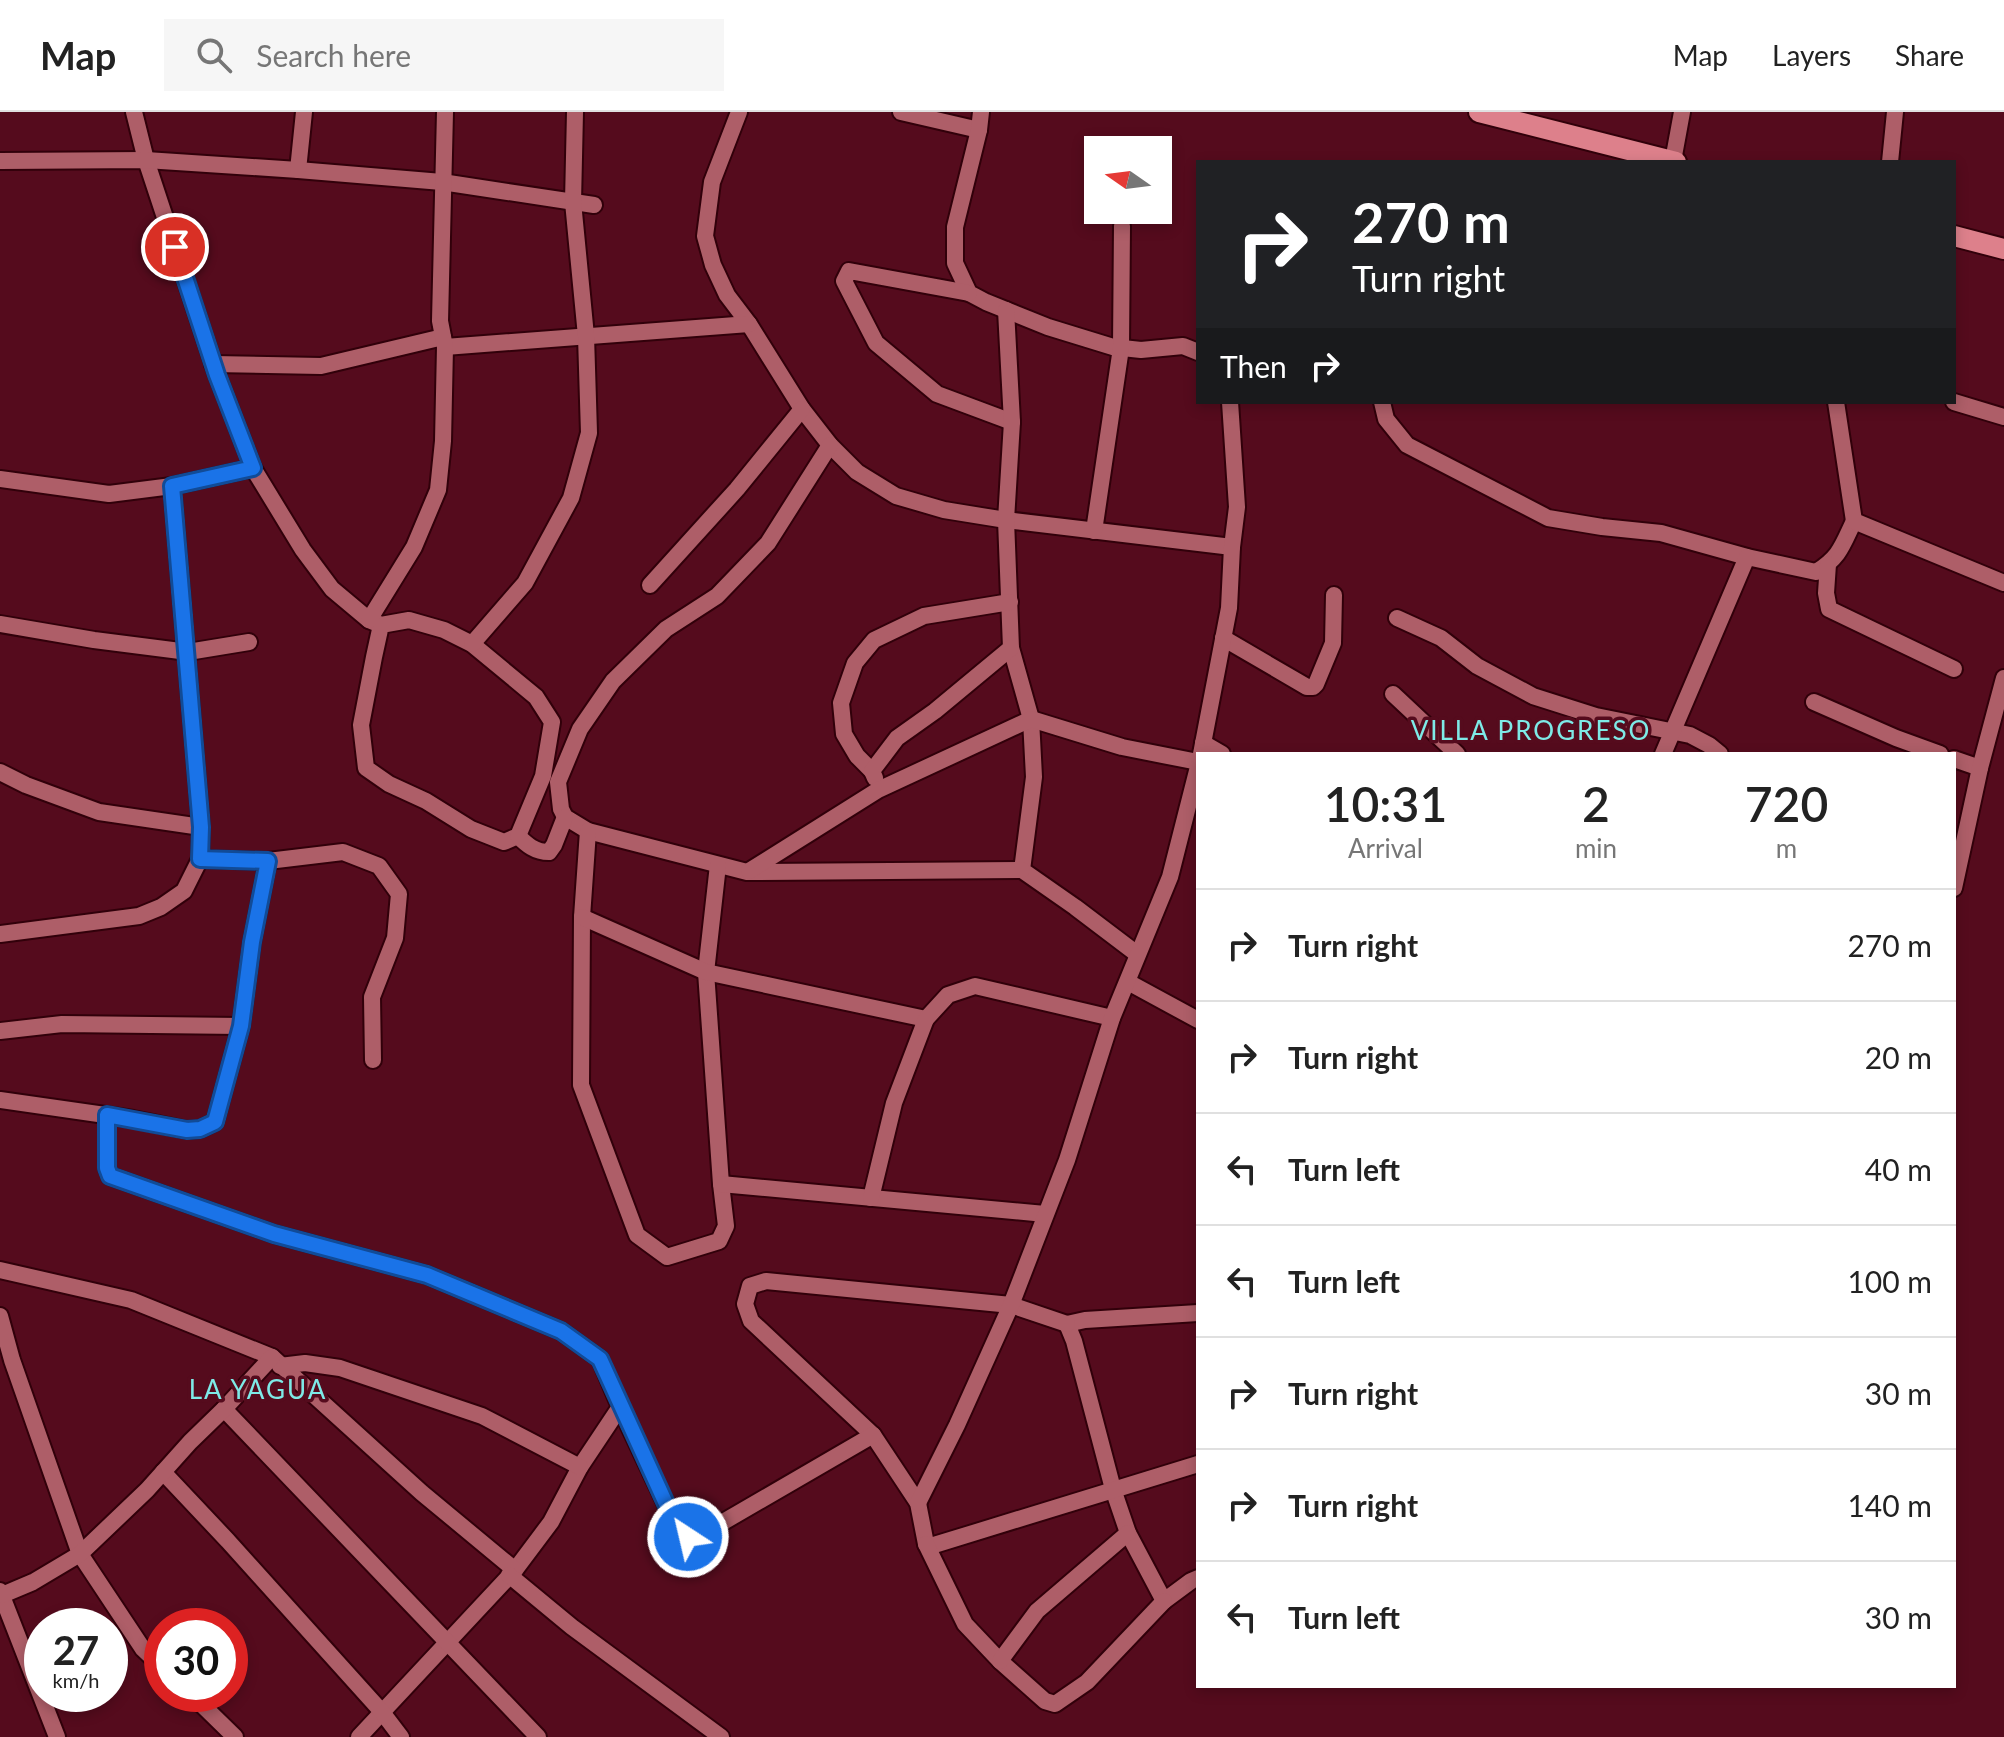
<!DOCTYPE html>
<html lang="en">
<head>
<meta charset="utf-8">
<style>
	body { margin:0; font-family:Lato,sans-serif; background:#f6f6f6; color:#222; height:100vh; display:flex; flex-direction:column; font-size:30px; white-space:nowrap }
	* { box-sizing:border-box; margin:0 }
	p { font-size:26px; color:#767676 }
	.icon { flex:none; width:44px; height:44px; fill:none; stroke:currentColor; stroke-width:2; stroke-linecap:round; stroke-linejoin:round }
	.map { position:relative; flex:1; overflow:hidden }
	.side { position:absolute; left:1196px; top:640px; width:760px; height:936px; display:flex; flex-direction:column; background:#fff; border-radius:0px; box-shadow:0 4px 12px #0003 }
	.side>* { flex:none }
	.top-card { position:absolute; left:1196px; top:48px; width:760px; height:244px; border-radius:0px; box-shadow:0 4px 12px #0003; background:#202124; color:#fff; overflow:hidden }
	.needle { width:52px; rotate:284deg }
	.fabs { position:absolute; left:1084px; top:24px; display:grid; gap:16px }
	.fabs a { display:grid; place-items:center; width:88px; height:88px; border-radius:0px; background:#fff; box-shadow:0 4px 12px #0003; font-size:40px }
	.speed { position:absolute; left:24px; top:1496px; display:flex; gap:16px; font-size:40px; font-weight:700; text-align:center }
	.speed>* { display:grid; place-content:center; width:104px; height:104px; border-radius:50%; background:#fff; box-shadow:0 4px 12px #0003; line-height:1 }
	.speed small { font-size:20px; font-weight:400 }
	.speed .limit { border:12px solid #d22; background:#fff; color:#111 }
	.pin { position:absolute; display:grid; place-items:center; width:68px; height:68px; color:#fff; margin:-34px; border:4px solid #fff; border-radius:50%; box-shadow:0 2px 8px #0007 }
	.me { position:absolute; width:88px; margin:-44px; rotate:325deg; stroke-linejoin:round; filter:drop-shadow(0 0 6px #0008) }
	.turn { display:flex; align-items:center; gap:28px; height:168px; padding:0 24px; font-size:36px }
	.turn .icon { width:104px; height:104px; stroke-width:2.5 }
	.turn b { display:block; font-size:56px; line-height:68px }
	.then { display:flex; align-items:center; height:76px; padding:0 24px; background:#0003; gap:16px; font-size:30px }
	.eta { display:flex; justify-content:space-evenly; align-items:center; height:136px; text-align:center }
	.eta b { font-size:48px; font-weight:600; line-height:56px }
	ul { padding:0; list-style:none }
	li { display:flex; align-items:center; gap:24px; height:112px; padding:0 24px; border-top:2px solid #e0e0e0 }
	li div { flex:1 }
	li b { display:block; font-size:30px }
	li em { font-style:normal }
	header { display:flex; align-items:center; gap:48px; box-sizing:border-box; height:112px; padding:0 40px; background:#fff; border-bottom:2px solid #e0e0e0 }
	header strong { font-size:38px }
	nav { display:flex; gap:44px; margin-inline-start:auto; font-size:28px }
	.search { width:560px; height:72px; background:#f6f6f6; display:flex; align-items:center; gap:20px; box-sizing:border-box; padding:0 28px; border-radius:0px; color:#767676; font-size:30px }
	.map>svg:first-child { display:block }
	.lines { fill:none; stroke-linecap:round; stroke-linejoin:round }
	.minor-casing { stroke:#31000a; stroke-width:20 }
	.primary-casing { stroke:#31000a; stroke-width:24 }
	.minor { stroke:#ae5e68; stroke-width:16 }
	.primary { stroke:#dd808b; stroke-width:20 }
	.route-casing { stroke:#114b97; stroke-width:20 }
	.route { stroke:#1a73e8; stroke-width:14 }
	.labels { text-anchor:middle; stroke-width:7; stroke-linejoin:round; paint-order:stroke }
	.neighbourhood-label { font-size:26px; letter-spacing:2px; fill:#7eeae7; stroke:#550b1d }
</style>
</head>
<body>
<header>
<strong>Map</strong>
<div class="search"><svg class="icon" aria-label="search" viewBox="0 0 24 24"><circle cx="10" cy="10" r="6"/><path d="M15 15l6 6"/></svg>Search here</div>
<nav><a>Map</a><a>Layers</a><a>Share</a></nav>
</header>
<div class="map">
<svg width="2004" height="1625" viewBox="0 0 2004 1625">
	<rect width="100%" height="100%" fill="#550b1d"/>
	<g class="lines">
		<g class="minor-casing">
			<g id="minor">
				<polyline points="134,0 146,48 217,263 253,356 303,438 332,477 369,508 381,513 409,508 444,518 472,532 536,585 552,610 543,664 518,724 504,730 471,717 426,689 389,672 366,656 361,613 374,545 381,513"/>
				<polyline points="739,0 712,70 705,124 713,153 727,183 749,212 802,297 830,333 857,360 896,384 944,398 1006,408 1232,435"/>
				<polyline points="901,0 979,18"/>
				<polyline points="981,0 979,18 955,115 955,151 969,181 986,190 1048,215 1113,235 1141,238 1183,234 1198,240"/>
				<polyline points="0,49 146,48 298,58 442,70 594,93"/>
				<polyline points="1673,49 1682,0"/>
				<polyline points="1890,50 1895,0"/>
				<polyline points="298,58 304,0"/>
				<polyline points="969,181 849,159 844,169 876,231 937,282 1012,310"/>
				<polyline points="1006,198 1012,310 1006,408 1011,536 1031,607 1034,665 1022,758 1075,795 1137,842"/>
				<polyline points="445,235 749,212"/>
				<polyline points="213,252 321,254 443,225"/>
				<path d="M1382 290 1386 307 1407 333 1548 406 1602 415 1661 421 1747 445 1816 460C1840 445 1842 434 1854 409"/>
				<polyline points="1836,290 1854,409 2004,471"/>
				<polyline points="1954,290 2004,305"/>
				<polyline points="830,333 768,431 717,484 666,517 613,569 580,617 558,670 561,697 565,705 588,719 747,760 1022,758"/>
				<polyline points="0,367 109,382 172,374 253,356"/>
				<polyline points="1094,419 1121,236 1122,114"/>
				<polyline points="1828,452 1826,481 1829,497 1954,557"/>
				<polyline points="650,473 737,377 802,297"/>
				<polyline points="1397,506 1441,526 1477,554 1533,584 1596,604 1690,623 1709,633 1720,642"/>
				<polyline points="369,508 414,435 438,378 443,329 445,235 440,209 445,0"/>
				<polyline points="0,512 94,528 188,540 249,530"/>
				<polyline points="1223,526 1307,575 1313,575 1316,572 1333,531 1334,483"/>
				<polyline points="472,532 525,471 571,386 589,321 586,224 573,90 575,0"/>
				<polyline points="1393,582 1457,642"/>
				<polyline points="1814,590 1896,626 1940,642"/>
				<polyline points="1203,631 1222,642"/>
				<polyline points="1201,642 1229,496 1232,435 1237,395 1230,290"/>
				<polyline points="1663,642 1747,445"/>
				<polyline points="1954,647 1980,656"/>
				<polyline points="872,659 857,644 844,622 841,591 855,551 874,528 924,504 1010,490"/>
				<polyline points="0,660 26,673 99,700 201,715"/>
				<polyline points="875,666 872,659 897,626 935,599 1011,536"/>
				<polyline points="588,719 582,805 581,973 637,1123 667,1145 719,1129 726,1114 721,1072 706,860 718,753"/>
				<path d="M518 724C527 733 535 740 549 740L554 733 565 705"/>
				<polyline points="200,747 268,749 343,740 379,754 399,782 395,826 372,885 373,948"/>
				<polyline points="749,759 878,678 1031,607 1122,635 1198,650"/>
				<polyline points="1954,776 1980,656 2004,566"/>
				<polyline points="582,805 706,860 926,907"/>
				<polyline points="0,822 139,804 161,795 184,779 200,747 201,715 172,374"/>
				<polyline points="1128,870 1198,908"/>
				<polyline points="0,919 62,912 241,914"/>
				<polyline points="0,988 133,1007 187,1018 200,1017 215,1010 241,914 252,830 268,749"/>
				<polyline points="107,1003 107,1056 110,1064 274,1122 427,1163 561,1219 600,1247 620,1295 580,1355 551,1410 515,1458 359,1625"/>
				<polyline points="721,1072 1045,1102"/>
				<polyline points="871,1086 894,991 926,907 948,883 975,874 1112,906"/>
				<polyline points="0,1158 131,1188 272,1245 422,1381 515,1458"/>
				<polyline points="1198,1201 1085,1208 1067,1212 1074,1229 1113,1377 1128,1421 1164,1489 1191,1469 1198,1466"/>
				<polyline points="0,1204 12,1248 80,1442 143,1537 162,1555"/>
				<polyline points="1067,1212 1011,1193 766,1169 750,1174 745,1192 751,1209 873,1323 918,1391 926,1432 934,1433 1198,1352"/>
				<polyline points="280,1254 305,1251 340,1256 482,1304 580,1355"/>
				<polyline points="620,1295 678,1418 688,1425 699,1424 873,1323"/>
				<polyline points="224,1297 538,1625"/>
				<polyline points="163,1360 228,1429 382,1600 401,1625"/>
				<polyline points="918,1391 957,1313 1011,1193 1067,1048 1112,906 1170,765 1198,655"/>
				<polyline points="926,1432 965,1512 1000,1549 1045,1589 1055,1592 1087,1570 1164,1489"/>
				<polyline points="509,1463 572,1515 721,1625"/>
				<polyline points="0,1479 57,1625"/>
				<polyline points="2,1483 33,1470 80,1442 147,1378 190,1330 224,1297 272,1245"/>
				<polyline points="1000,1549 1037,1499 1128,1421"/>
				<polyline points="191,1582 235,1625"/>
			</g>
		</g>
		<g class="primary-casing">
			<g id="primary">
				<polyline points="1479,0 1676,50"/>
				<polyline points="1954,124 2004,137"/>
			</g>
		</g>
		<use href="#minor" class="minor"/>
		<use href="#primary" class="primary"/>
	</g>
	<g class="lines">
		<g class="route-casing">
			<polyline id="route" points="175,135 217,263 253,356 172,374 201,715 200,747 268,749 252,830 241,914 215,1010 200,1017 187,1018 107,1003 107,1056 110,1064 274,1122 427,1163 561,1219 600,1247 678,1418 688,1425"/>
		</g>
		<use href="#route" class="route"/>
	</g>
	<g class="labels">
		<g class="neighbourhood-label">
			<text x="1531" y="628">VILLA PROGRESO</text>
			<text x="258" y="1287">LA YAGUA</text>
		</g>
	</g>
</svg>
<div class="fabs">
<a><svg class="needle" viewBox="-14 -14 28 28"><path d="M0-13l5 13h-10z" fill="#e53935"/><path d="M0 13l5-13h-10z" fill="#767676"/></svg></a>
</div>
<div class="speed"><div>27<small>km/h</small></div><div class="limit">30</div></div>
<div class="pin" style="left:175px;top:135px;background:#d93025"><svg class="icon" aria-label="arrive" viewBox="0 0 24 24"><path d="M6 21V4h12l-3 4 3 4H6"/></svg></div>
<svg class="me" style="left:688px;top:1425px" viewBox="-20 -20 40 40"><circle r="17" fill="#1a73e8" stroke="#fff" stroke-width="3"/><path d="M0-11L8 9 0 5-8 9z" fill="#fff"/></svg>
<div class="top-card">
<div class="turn"><svg class="icon" aria-label="right" viewBox="0 0 24 24"><path d="M7 20v-9h11M14 6l5 5-5 5"/></svg><div><b>270 m</b>Turn right</div></div>
<div class="then">Then<svg class="icon" aria-label="right" viewBox="0 0 24 24"><path d="M7 20v-9h11M14 6l5 5-5 5"/></svg></div>
</div>
<section class="side">
<div class="eta">
<div><b>10:31</b><p>Arrival</p></div>
<div><b>2</b><p>min</p></div>
<div><b>720</b><p>m</p></div>
</div>
<ul>
<li><svg class="icon" aria-label="right" viewBox="0 0 24 24"><path d="M7 20v-9h11M14 6l5 5-5 5"/></svg><div><b>Turn right</b></div><em>270 m</em></li>
<li><svg class="icon" aria-label="right" viewBox="0 0 24 24"><path d="M7 20v-9h11M14 6l5 5-5 5"/></svg><div><b>Turn right</b></div><em>20 m</em></li>
<li><svg class="icon" aria-label="left" viewBox="0 0 24 24"><path d="M17 20v-9H6M10 6l-5 5 5 5"/></svg><div><b>Turn left</b></div><em>40 m</em></li>
<li><svg class="icon" aria-label="left" viewBox="0 0 24 24"><path d="M17 20v-9H6M10 6l-5 5 5 5"/></svg><div><b>Turn left</b></div><em>100 m</em></li>
<li><svg class="icon" aria-label="right" viewBox="0 0 24 24"><path d="M7 20v-9h11M14 6l5 5-5 5"/></svg><div><b>Turn right</b></div><em>30 m</em></li>
<li><svg class="icon" aria-label="right" viewBox="0 0 24 24"><path d="M7 20v-9h11M14 6l5 5-5 5"/></svg><div><b>Turn right</b></div><em>140 m</em></li>
<li><svg class="icon" aria-label="left" viewBox="0 0 24 24"><path d="M17 20v-9H6M10 6l-5 5 5 5"/></svg><div><b>Turn left</b></div><em>30 m</em></li>
</ul>
</section>
</div>
</body>
</html>
